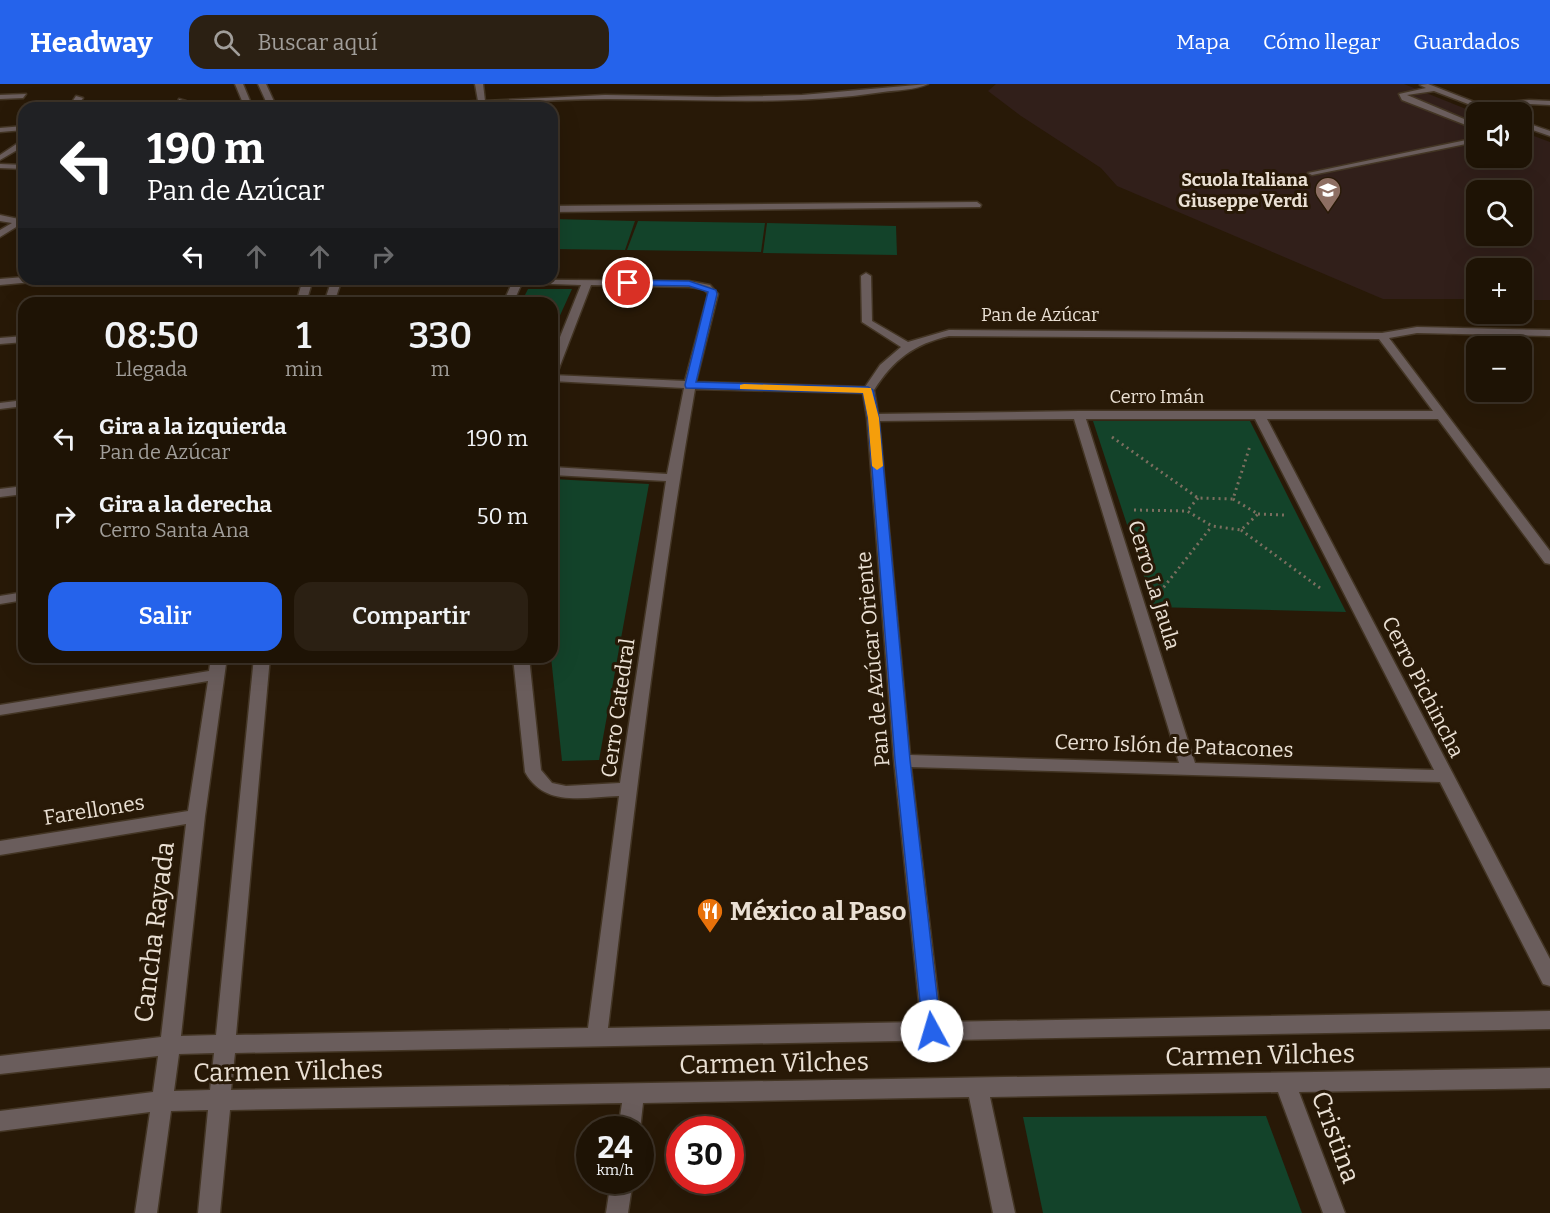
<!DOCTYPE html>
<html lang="es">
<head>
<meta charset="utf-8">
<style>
	body { margin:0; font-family:Bitter,serif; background:#2b2013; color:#f1f3f6; height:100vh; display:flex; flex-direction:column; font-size:22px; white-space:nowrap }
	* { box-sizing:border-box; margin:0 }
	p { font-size:20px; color:#a19e9a }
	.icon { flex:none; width:33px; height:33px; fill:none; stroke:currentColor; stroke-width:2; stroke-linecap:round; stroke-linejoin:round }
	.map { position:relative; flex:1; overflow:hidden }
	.drawer { position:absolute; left:18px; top:213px; width:540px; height:366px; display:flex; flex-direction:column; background:#1e1305; border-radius:18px; box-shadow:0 6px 24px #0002,0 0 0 2px #3c3227 }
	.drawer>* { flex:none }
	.banner { position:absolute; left:18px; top:18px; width:540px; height:183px; border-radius:18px; box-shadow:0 6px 24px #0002,0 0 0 2px #3c3227; background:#202124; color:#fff; overflow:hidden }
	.buttons { position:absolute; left:1466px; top:18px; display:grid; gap:12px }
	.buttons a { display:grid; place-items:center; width:66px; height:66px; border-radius:12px; background:#1e1305; box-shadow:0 6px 24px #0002,0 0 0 2px #3c3227; font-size:30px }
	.speed { position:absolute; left:576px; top:1032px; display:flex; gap:12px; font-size:30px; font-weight:700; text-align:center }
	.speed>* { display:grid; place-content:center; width:78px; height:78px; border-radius:50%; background:#1e1305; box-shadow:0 6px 24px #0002,0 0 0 2px #3c3227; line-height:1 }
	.speed small { font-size:15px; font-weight:400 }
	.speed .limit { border:9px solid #d22; background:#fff; color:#111 }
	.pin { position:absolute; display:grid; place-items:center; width:51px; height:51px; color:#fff; margin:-26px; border:3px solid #fff; border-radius:50%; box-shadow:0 2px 6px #0007 }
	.me { position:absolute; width:66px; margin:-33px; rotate:354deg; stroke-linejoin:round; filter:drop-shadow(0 0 4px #0008) }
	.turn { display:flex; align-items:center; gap:21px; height:126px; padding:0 30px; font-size:27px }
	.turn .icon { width:78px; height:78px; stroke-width:2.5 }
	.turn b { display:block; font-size:42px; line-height:51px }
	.lanes { display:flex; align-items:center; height:57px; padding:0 30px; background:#0003; justify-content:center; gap:30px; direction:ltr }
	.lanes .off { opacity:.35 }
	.eta { display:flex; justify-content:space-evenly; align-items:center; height:102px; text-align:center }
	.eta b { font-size:36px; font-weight:600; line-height:42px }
	.cta { display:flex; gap:12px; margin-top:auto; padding:12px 30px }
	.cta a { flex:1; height:69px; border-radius:18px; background:#2563eb; color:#fff; font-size:24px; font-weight:600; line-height:69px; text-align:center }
	.cta a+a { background:#2b2013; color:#f1f3f6 }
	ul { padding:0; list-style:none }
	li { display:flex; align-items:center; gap:18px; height:78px; padding:0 30px }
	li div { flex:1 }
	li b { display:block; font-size:22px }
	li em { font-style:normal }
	header { display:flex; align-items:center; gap:36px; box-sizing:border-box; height:84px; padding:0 30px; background:#2563eb; color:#fff }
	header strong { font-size:28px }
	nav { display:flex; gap:33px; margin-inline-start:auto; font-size:21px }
	.search { width:420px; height:54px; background:#2b2013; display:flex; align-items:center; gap:15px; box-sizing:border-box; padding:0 21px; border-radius:18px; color:#a19e9a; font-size:22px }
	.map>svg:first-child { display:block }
	.education { fill:#311f1a; fill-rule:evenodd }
	.green { fill:#13432a }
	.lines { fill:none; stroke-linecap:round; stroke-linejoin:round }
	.minor-casing { stroke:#433524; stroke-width:3 }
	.path { stroke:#7c6f60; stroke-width:3; stroke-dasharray:2 4; stroke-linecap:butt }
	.minor { fill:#6a5d5c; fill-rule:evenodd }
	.route { fill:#2563eb; stroke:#184099; stroke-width:1.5 }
	.slow { fill:#f59e0b }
	.labels { text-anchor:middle; stroke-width:6; stroke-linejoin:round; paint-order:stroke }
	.far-poi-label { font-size:18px; font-weight:bold; fill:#eae0d4; stroke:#281907; text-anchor:end }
	.far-street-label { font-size:18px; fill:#eae0d4; stroke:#281907 }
	.street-label { font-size:21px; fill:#eae0d4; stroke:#281907 }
	.near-poi-label { font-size:26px; font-weight:bold; fill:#eae0d4; stroke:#281907; text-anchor:start }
	.near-street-label { font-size:26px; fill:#eae0d4; stroke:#281907 }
</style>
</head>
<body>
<header>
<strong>Headway</strong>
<div class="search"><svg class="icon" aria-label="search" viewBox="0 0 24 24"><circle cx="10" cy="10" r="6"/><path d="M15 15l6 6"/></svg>Buscar aquí</div>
<nav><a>Mapa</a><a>Cómo llegar</a><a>Guardados</a></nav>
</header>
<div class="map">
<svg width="1550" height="1129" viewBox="0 0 1550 1129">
	<rect width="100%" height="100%" fill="#281907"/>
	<path class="education" d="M996 0H1404L1476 29V74H1521V47L1550 58V216H1521V184H1476V215H1383L1117 102 1101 84 1021 32 988 7ZM1476 106H1521V152H1476Z"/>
	<g class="green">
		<polygon points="552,135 635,137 625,166 552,165"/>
		<polygon points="638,137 765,139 761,168 627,166"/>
		<polygon points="767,139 896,142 897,171 763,169"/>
		<polygon points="528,205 572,205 552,249 552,219 521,219"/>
		<polygon points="1093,337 1250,337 1346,528 1154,523"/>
		<polygon points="552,395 649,400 599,676 562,677 551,573"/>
		<polygon points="1266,1032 1302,1129 1043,1129 1023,1033"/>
	</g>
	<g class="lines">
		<g class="minor-casing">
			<g id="minor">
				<polygon points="235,0 243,0 253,24 245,24"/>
				<polygon points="258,0 266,0 277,24 269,24"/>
				<path d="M475 0H483L485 17 605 11 717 13 802 11 928 0C916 6 897 6 883 8 792 22 699 15 607 15 531 15 456 24 380 24L384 22 478 17Z"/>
				<polygon points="1428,0 1482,21 1529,16 1550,17 1550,21 1529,20 1491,24 1498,28 1489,28 1434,7 1407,11 1476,40 1476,45 1402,16 1399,10 1426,4 1420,1"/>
				<polygon points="26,10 23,14 0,15 0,11"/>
				<polygon points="76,12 83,14 76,24 68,24"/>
				<polygon points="179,15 186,17 184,24 176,24"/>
				<polygon points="1521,37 1550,47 1550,52 1521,42"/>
				<polygon points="24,42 24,46 0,48 0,44"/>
				<polygon points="1476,54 1476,58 1312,91 1308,89"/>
				<polygon points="21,57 24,57 24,62 0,76 0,71"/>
				<polygon points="0,80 24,81 24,85 0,84"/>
				<polygon points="977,118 981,121 980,123 552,128 552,122"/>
				<polygon points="0,131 19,135 21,140 0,153 0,146 12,139 0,137"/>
				<path d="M866 189 871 192 872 237 908 258 949 246 1382 249 1417 243 1550 246V252L1417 249 1389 254 1550 467V480L1545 479 1438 335H1267L1550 875V902L1543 900 1440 698 911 683 941 938 1550 927V945L235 969 231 1006 1550 984V1004L1299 1008 1345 1129H1323L1278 1008 990 1013 1015 1129H993L969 1013 643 1019 640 1046H618L622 1019 230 1026 220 1129H198L208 1026 171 1027 157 1129H135L150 1028 0 1047V1027L153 1008 158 972 0 990V972L161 953 186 740 0 771V757L188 727 208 597 0 631V621L209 587 211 573H227L205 732 181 952 216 951 254 573H270L236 951 588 944 619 712C584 713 545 724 525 688L513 573H529L541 686 552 699 566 702 620 699 666 397 552 391V383L667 390 684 304 552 297V291L685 297 708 210 704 205 689 203 591 201 558 287 552 290V273L581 201 522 199 513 219H503L512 199 458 198 453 195 689 197 710 201 718 210 696 298 865 303 880 281 901 263 862 238 861 192ZM949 252 1379 255 1433 327H1079L878 330 874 306C893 276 914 260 949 252ZM695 305 863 309 867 334 894 677 921 938 608 944C634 730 658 516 695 305ZM1074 335 1179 679 910 671 879 337ZM1086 335H1255L1434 686 1195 679ZM214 969 210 1006 174 1007 179 970Z"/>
				<polygon points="24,193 24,195 37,195 32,198 0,201 0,195"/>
				<polygon points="303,195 313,195 306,219 296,219"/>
				<polygon points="332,195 342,195 334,219 324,219"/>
				<polygon points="24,252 24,258 0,260 0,254"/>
				<polygon points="24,316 24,322 0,325 0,319"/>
				<polygon points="24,402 24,410 0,413 0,405"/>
				<polygon points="24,508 24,516 0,520 0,512"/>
				<polygon points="611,1096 633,1096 628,1129 606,1129"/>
			</g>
		</g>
		<g class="path">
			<polyline points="1112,353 1198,414 1233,415 1250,362"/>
			<polyline points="1198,414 1187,427 1212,442 1241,446 1258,430 1233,415"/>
			<polyline points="1134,426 1187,427"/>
			<polyline points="1258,430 1284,431"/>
			<polyline points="1241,446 1320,504"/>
			<polyline points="1160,508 1212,442"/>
		</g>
		<use href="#minor" class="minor"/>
	</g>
	<polygon class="route" points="628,196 689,197 716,206 717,210 696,298 868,303 873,306 879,334 910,676 941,947 939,953 932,955 926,953 923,947 895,676 868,334 863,309 686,304 685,301 708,208 689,202 625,201 625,197"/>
	<polygon class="slow" points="744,300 871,304 879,334 883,382 877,386 872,382 868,334 863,309 740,305 740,301"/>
	<defs>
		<g id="school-pin" transform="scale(1.35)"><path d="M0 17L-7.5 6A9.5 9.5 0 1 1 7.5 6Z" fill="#8d6e63" stroke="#281907"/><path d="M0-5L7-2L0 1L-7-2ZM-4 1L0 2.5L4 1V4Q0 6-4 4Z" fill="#fff"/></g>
		<g id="restaurant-pin" transform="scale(1.35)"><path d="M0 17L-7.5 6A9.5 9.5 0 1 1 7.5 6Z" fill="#e8710a" stroke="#281907"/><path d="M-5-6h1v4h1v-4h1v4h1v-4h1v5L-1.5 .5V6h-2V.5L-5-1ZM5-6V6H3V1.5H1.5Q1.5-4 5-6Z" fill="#fff"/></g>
	</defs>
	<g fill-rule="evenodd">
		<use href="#school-pin" x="1328" y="106"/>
		<use href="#restaurant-pin" x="710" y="827"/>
	</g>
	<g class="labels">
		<g class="far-poi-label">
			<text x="1308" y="102">Scuola Italiana<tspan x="1308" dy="21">Giuseppe Verdi</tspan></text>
		</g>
		<g class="far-street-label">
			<text x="1040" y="237">Pan de Azúcar</text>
			<text x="1157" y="319">Cerro Imán</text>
		</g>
		<g class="street-label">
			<text transform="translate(1154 501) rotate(73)" y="7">Cerro La Jaula</text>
			<text transform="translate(873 575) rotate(-95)" y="7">Pan de Azúcar Oriente</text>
			<text transform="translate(1423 603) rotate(63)" y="7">Cerro Pichincha</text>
			<text transform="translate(618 624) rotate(-82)" y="7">Cerro Catedral</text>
			<text transform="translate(1174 662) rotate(2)" y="7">Cerro Islón de Patacones</text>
			<text transform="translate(94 726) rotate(-9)" y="7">Farellones</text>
		</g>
		<g class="near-poi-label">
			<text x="730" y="836">México al Paso</text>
		</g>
		<g class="near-street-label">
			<text transform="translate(154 848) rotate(-83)" y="9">Cancha Rayada</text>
			<text transform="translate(1260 971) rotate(-1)" y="9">Carmen Vilches</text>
			<text transform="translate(774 979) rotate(-1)" y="9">Carmen Vilches</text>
			<text transform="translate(288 987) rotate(-1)" y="9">Carmen Vilches</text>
			<text transform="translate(1336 1053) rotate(70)" y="9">Cristina</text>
		</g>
	</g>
</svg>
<div class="buttons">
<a><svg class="icon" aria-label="sound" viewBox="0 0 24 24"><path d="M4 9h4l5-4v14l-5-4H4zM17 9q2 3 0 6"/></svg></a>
<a><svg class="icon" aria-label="search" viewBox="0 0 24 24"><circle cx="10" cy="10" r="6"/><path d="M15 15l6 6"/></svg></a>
<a>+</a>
<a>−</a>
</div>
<div class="speed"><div>24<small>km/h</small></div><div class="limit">30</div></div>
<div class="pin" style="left:628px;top:199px;background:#d93025"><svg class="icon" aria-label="arrive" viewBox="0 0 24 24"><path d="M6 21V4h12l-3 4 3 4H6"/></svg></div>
<svg class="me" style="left:932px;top:947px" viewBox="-20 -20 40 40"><circle r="19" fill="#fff"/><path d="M0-13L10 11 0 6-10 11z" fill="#2563eb"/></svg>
<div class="banner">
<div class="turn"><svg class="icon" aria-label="left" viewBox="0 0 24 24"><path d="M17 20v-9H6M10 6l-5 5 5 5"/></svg><div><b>190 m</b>Pan de Azúcar</div></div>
<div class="lanes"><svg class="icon" aria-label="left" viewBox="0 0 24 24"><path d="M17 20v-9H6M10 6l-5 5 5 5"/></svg><svg class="icon off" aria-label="ahead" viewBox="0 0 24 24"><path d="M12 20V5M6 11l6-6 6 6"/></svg><svg class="icon off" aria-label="ahead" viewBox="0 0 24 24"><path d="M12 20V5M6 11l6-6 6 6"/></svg><svg class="icon off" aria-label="right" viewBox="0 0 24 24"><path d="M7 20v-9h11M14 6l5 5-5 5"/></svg></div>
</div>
<section class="drawer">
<div class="eta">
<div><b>08:50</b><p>Llegada</p></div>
<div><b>1</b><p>min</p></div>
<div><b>330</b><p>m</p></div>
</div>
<ul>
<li><svg class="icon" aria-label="left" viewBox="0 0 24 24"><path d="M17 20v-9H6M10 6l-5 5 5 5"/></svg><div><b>Gira a la izquierda</b><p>Pan de Azúcar</p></div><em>190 m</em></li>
<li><svg class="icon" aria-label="right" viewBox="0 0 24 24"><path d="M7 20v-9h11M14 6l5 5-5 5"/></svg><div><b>Gira a la derecha</b><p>Cerro Santa Ana</p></div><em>50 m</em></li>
</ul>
<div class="cta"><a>Salir</a><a>Compartir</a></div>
</section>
</div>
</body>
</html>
